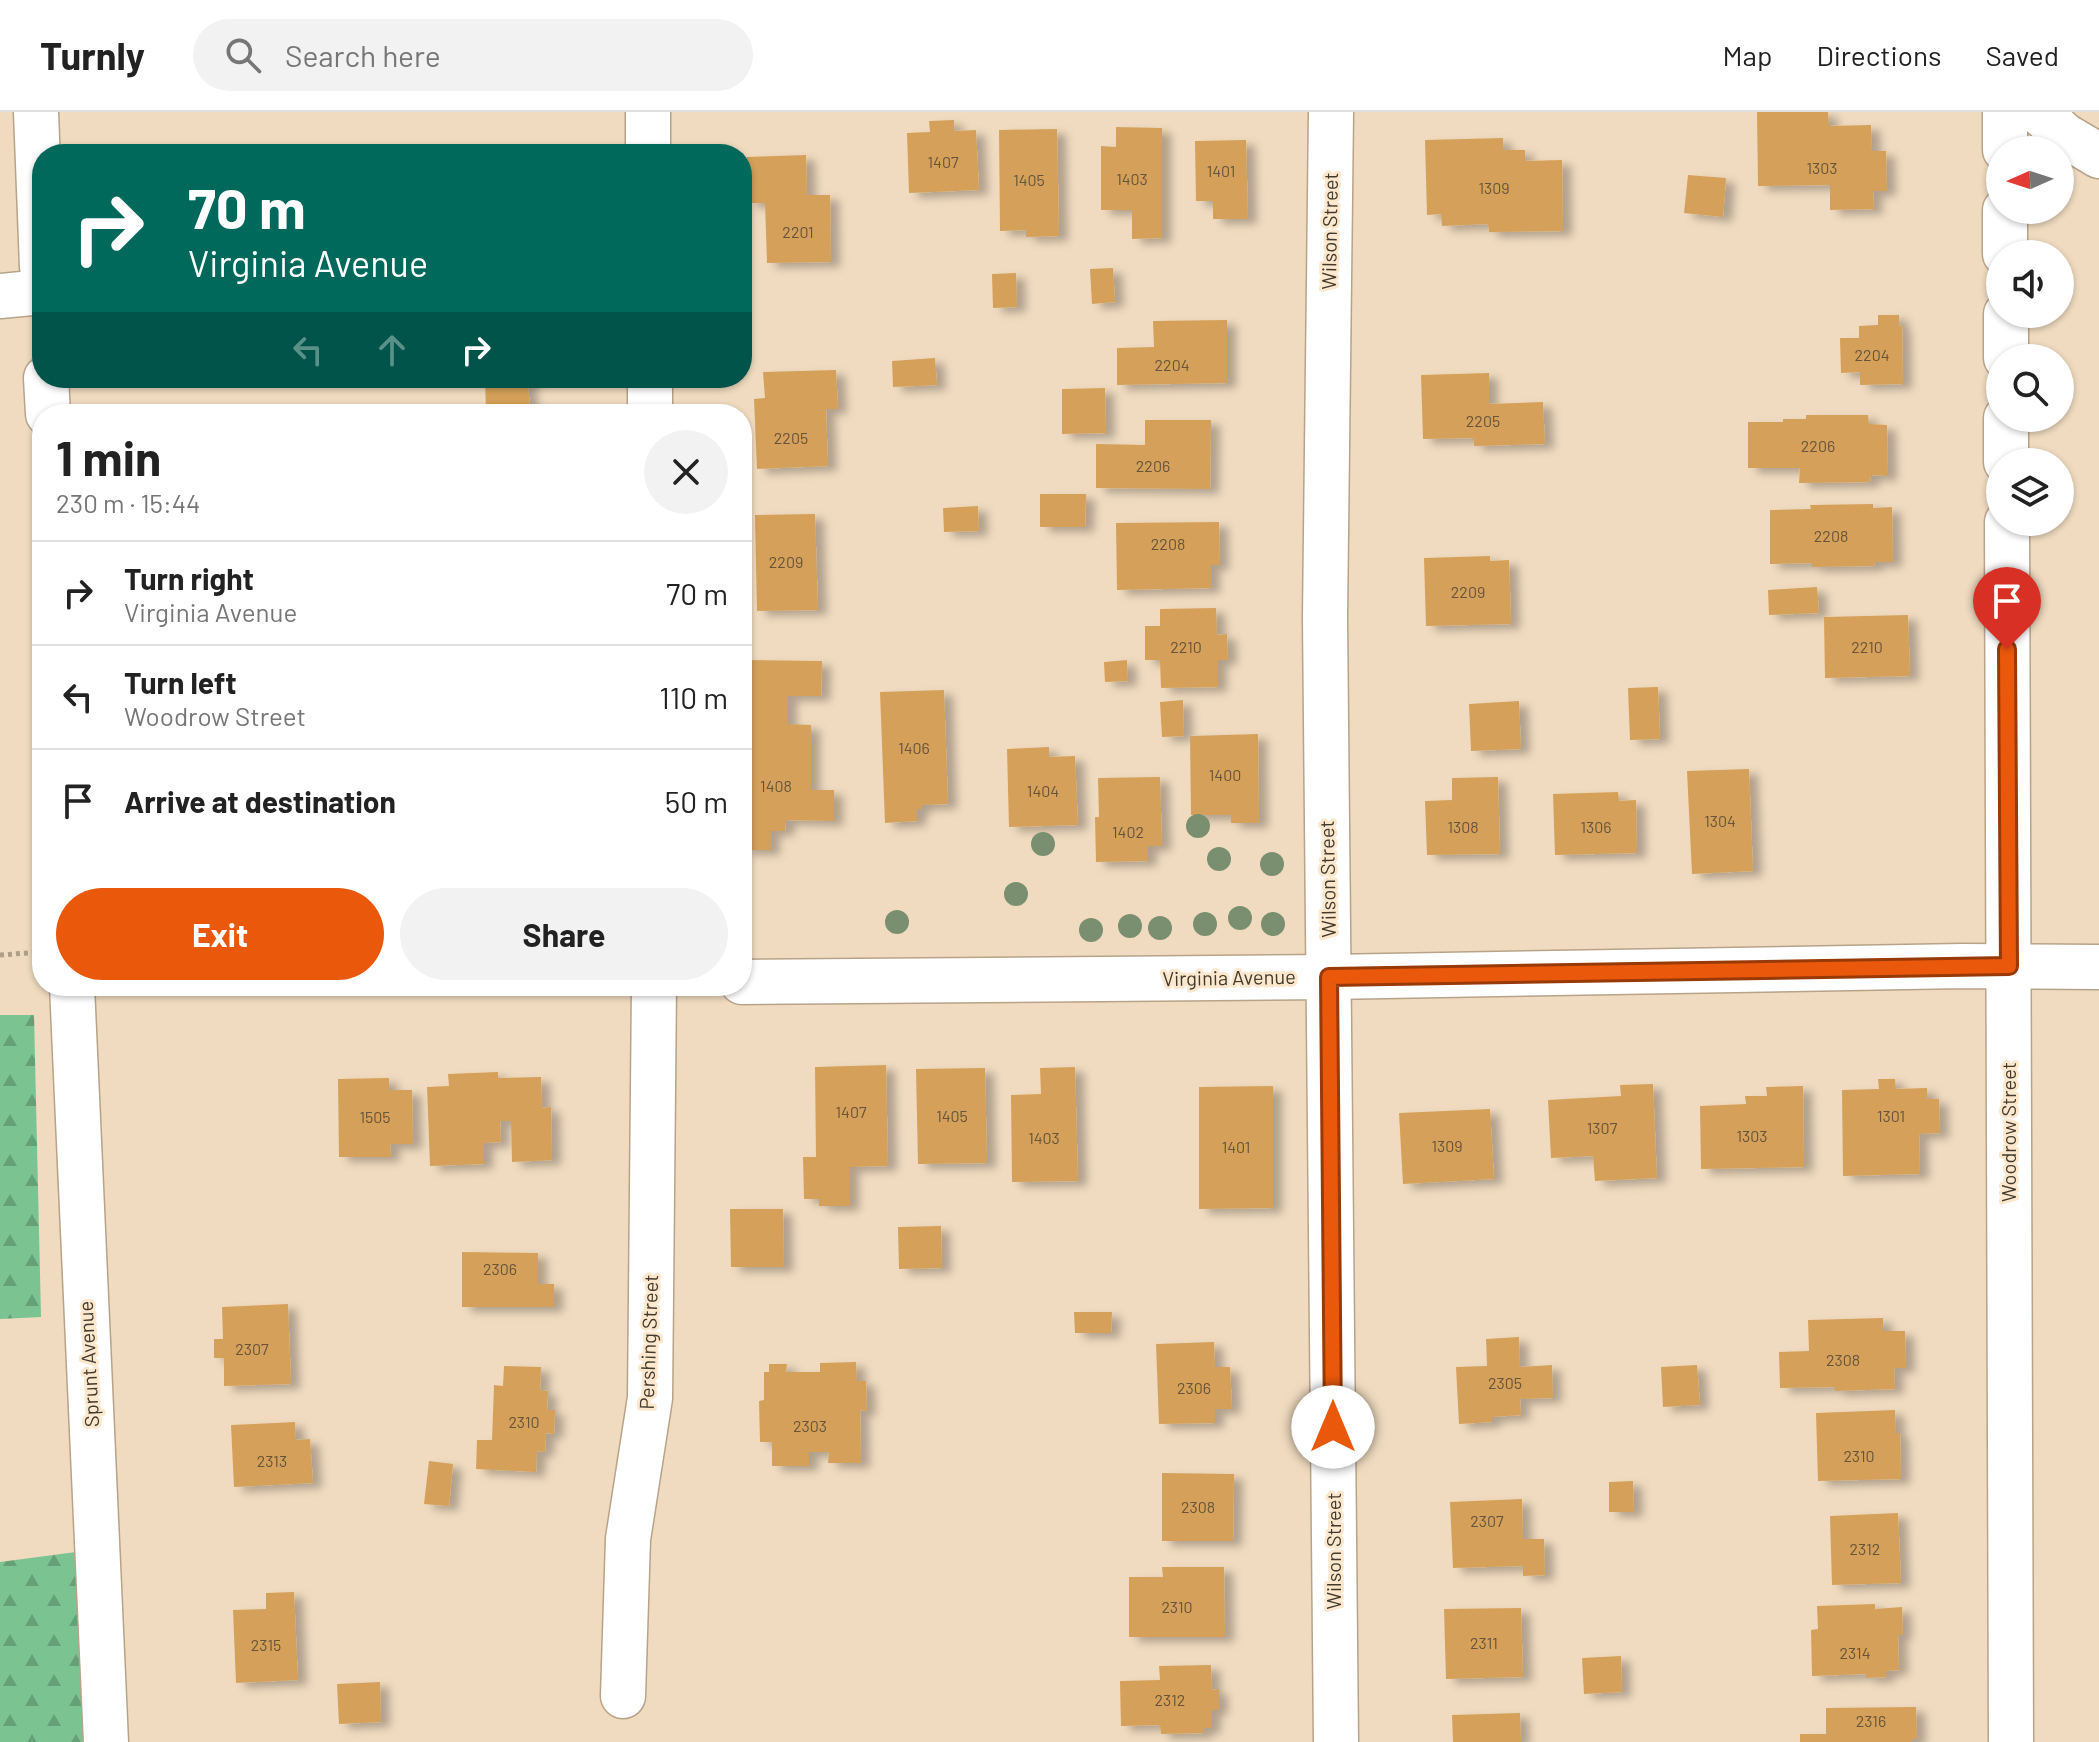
<!DOCTYPE html>
<html lang="en">
<head>
<meta charset="utf-8">
<style>
	body { margin:0; font-family:Barlow,sans-serif; background:#f2f2f2; color:#222; height:100vh; display:flex; flex-direction:column; font-size:30px; white-space:nowrap }
	* { box-sizing:border-box; margin:0 }
	p { font-size:26px; color:#767676 }
	.icon { flex:none; width:44px; height:44px; fill:none; stroke:currentColor; stroke-width:2; stroke-linecap:round; stroke-linejoin:round }
	.map { position:relative; flex:1; overflow:hidden }
	.panel { position:absolute; left:32px; top:292px; width:720px; height:592px; display:flex; flex-direction:column; background:#fff; border-radius:32px; box-shadow:0 2px 6px #0004 }
	.panel>* { flex:none }
	.banner { position:absolute; left:32px; top:32px; width:720px; height:244px; border-radius:32px; box-shadow:0 2px 6px #0004; background:#00695c; color:#fff; overflow:hidden }
	.needle { width:52px; rotate:267deg }
	.tools { position:absolute; left:1986px; top:24px; display:grid; gap:16px }
	.tools a { display:grid; place-items:center; width:88px; height:88px; border-radius:50%; background:#fff; box-shadow:0 2px 6px #0004; font-size:40px }
	.pin { position:absolute; display:grid; place-items:center; width:68px; height:68px; color:#fff; margin:-82px -34px; border-radius:50% 50% 50% 0; rotate:-45deg; box-shadow:0 0 8px #0007 }
	.pin .icon { rotate:45deg }
	.me { position:absolute; width:88px; margin:-44px; rotate:0deg; stroke-linejoin:round; filter:drop-shadow(0 0 6px #0008) }
	.turn { display:flex; align-items:center; gap:28px; height:168px; padding:0 24px; font-size:36px }
	.turn .icon { width:104px; height:104px; stroke-width:2.5 }
	.turn b { display:block; font-size:56px; line-height:68px }
	.lanes { display:flex; align-items:center; height:76px; padding:0 24px; background:#0003; justify-content:center; gap:40px; direction:ltr }
	.lanes .off { opacity:.35 }
	.round { display:grid; place-items:center; flex:none; width:84px; height:84px; border-radius:42px; background:#f2f2f2 }
	.head { display:flex; align-items:center; justify-content:space-between; height:136px; padding:0 24px }
	h1 { font-size:48px; font-weight:700; line-height:60px }
	.button { display:flex; gap:16px; margin-top:auto; padding:16px 24px }
	.button a { flex:1; height:92px; border-radius:48px; background:#ea580c; color:#fff; font-size:32px; font-weight:700; line-height:92px; text-align:center }
	.button a+a { background:#f2f2f2; color:#222 }
	ul { padding:0; list-style:none }
	li { display:flex; align-items:center; gap:24px; height:104px; padding:0 24px; border-top:2px solid #e0e0e0 }
	li div { flex:1 }
	li b { display:block; font-size:30px }
	li em { font-style:normal }
	header { display:flex; align-items:center; gap:48px; box-sizing:border-box; height:112px; padding:0 40px; background:#fff; border-bottom:2px solid #e0e0e0 }
	header strong { font-size:38px }
	nav { display:flex; gap:44px; margin-inline-start:auto; font-size:28px }
	.search { width:560px; height:72px; background:#f2f2f2; display:flex; align-items:center; gap:20px; box-sizing:border-box; padding:0 28px; border-radius:44px; color:#767676; font-size:30px }
	.map>svg:first-child { display:block }
	.forest { fill:url(#forest-firs) }
	.building { fill:#d5a15a; filter:url(#shadow) }
	.lines { fill:none; stroke-linecap:round; stroke-linejoin:round }
	.minor-casing { stroke:#b7a389; stroke-width:47 }
	.path { stroke:#af9f8a; stroke-width:5; stroke-dasharray:4 4; stroke-linecap:butt }
	.minor { stroke:#fff; stroke-width:44 }
	.tree { fill:#798f70 }
	.route-casing { stroke:#983908; stroke-width:20 }
	.route { stroke:#ea580c; stroke-width:14 }
	.labels { text-anchor:middle; stroke-width:6; stroke-linejoin:round; paint-order:stroke }
	.number-label { font-size:16px; fill:#67543a }
	.street-label { font-size:20px; fill:#423a2f; stroke:#fde8cd }
</style>
</head>
<body>
<header>
<strong>Turnly</strong>
<div class="search"><svg class="icon" aria-label="search" viewBox="0 0 24 24"><circle cx="10" cy="10" r="6"/><path d="M15 15l6 6"/></svg>Search here</div>
<nav><a>Map</a><a>Directions</a><a>Saved</a></nav>
</header>
<div class="map">
<svg width="2099" height="1630" viewBox="0 0 2099 1630">
	<defs>
		<pattern id="forest-firs" width="22" height="20" patternUnits="userSpaceOnUse" patternTransform="scale(2)"><rect width="22" height="20" fill="#7bc491"/><path d="M5 1l3.5 6h-7zM16 11l3.5 6h-7z" fill="#66a077"/></pattern>
		<filter id="shadow"><feDropShadow dx="9" dy="5" stdDeviation="4" flood-color="#0004"/></filter>
	</defs>
	<rect width="100%" height="100%" fill="#f0dbc0"/>
	<g class="forest">
		<polygon points="0,903 34,903 41,1205 0,1207"/>
		<polygon points="76,1440 88,1630 0,1630 0,1450"/>
	</g>
	<g class="building">
		<polygon points="1757,0 1828,0 1829,14 1871,13 1872,39 1886,39 1887,79 1873,79 1874,97 1830,98 1830,73 1758,74"/>
		<polygon points="954,8 954,19 976,18 979,78 909,81 907,21 930,20 929,9"/>
		<polygon points="1116,15 1162,16 1162,126 1132,127 1132,98 1101,98 1101,34 1116,35"/>
		<polygon points="1057,17 1059,124 1026,125 1026,118 1000,119 999,18"/>
		<polygon points="1503,26 1503,38 1525,38 1525,49 1562,48 1563,119 1489,120 1488,112 1442,114 1441,102 1427,103 1425,28"/>
		<polygon points="1246,28 1248,107 1213,107 1213,89 1196,89 1195,29"/>
		<polygon points="806,43 807,83 830,83 831,150 767,151 765,91 748,91 747,45"/>
		<polygon points="1688,63 1726,66 1723,105 1684,101"/>
		<polygon points="1113,156 1115,190 1092,192 1090,157"/>
		<polygon points="1016,161 1017,195 993,196 992,162"/>
		<polygon points="1878,203 1899,203 1899,214 1902,213 1903,272 1860,273 1860,260 1841,261 1840,226 1859,226 1859,214 1878,213"/>
		<polygon points="1227,208 1227,271 1117,273 1117,236 1154,235 1153,209"/>
		<polygon points="935,246 937,273 893,275 892,249"/>
		<polygon points="836,258 838,297 826,297 828,354 757,357 754,287 765,286 763,260"/>
		<polygon points="1489,261 1489,292 1543,290 1545,332 1474,334 1473,326 1423,327 1421,263"/>
		<polygon points="485,266 534,266 534,268 528,269 530,301 486,302"/>
		<polygon points="1105,276 1106,321 1062,322 1062,277"/>
		<polygon points="415,298 415,302 367,302 367,299"/>
		<polygon points="1806,303 1868,303 1869,312 1887,313 1888,364 1871,363 1870,370 1799,371 1800,356 1748,356 1748,310 1783,310 1783,307 1806,307"/>
		<polygon points="1145,308 1211,308 1210,377 1096,376 1096,332 1145,333"/>
		<polygon points="1040,382 1086,382 1085,415 1040,415"/>
		<polygon points="1873,392 1873,396 1892,395 1893,450 1875,450 1874,454 1812,455 1812,451 1770,452 1770,398 1811,397 1810,393"/>
		<polygon points="978,394 979,419 944,420 943,396"/>
		<polygon points="815,402 818,498 757,499 755,403"/>
		<polygon points="1219,410 1220,453 1211,453 1211,476 1117,478 1116,411"/>
		<polygon points="1490,444 1490,449 1509,448 1511,512 1426,514 1424,446"/>
		<polygon points="1817,475 1819,501 1769,503 1768,478"/>
		<polygon points="1216,496 1217,523 1227,522 1228,548 1218,548 1218,575 1161,576 1160,548 1145,548 1145,514 1160,514 1160,497"/>
		<polygon points="1908,503 1910,564 1825,566 1824,505"/>
		<polygon points="743,548 822,549 821,584 788,584 788,612 811,613 811,678 834,678 834,709 786,708 785,719 771,719 771,738 742,738"/>
		<polygon points="1127,548 1128,569 1105,570 1104,550"/>
		<polygon points="1658,575 1660,627 1630,628 1628,576"/>
		<polygon points="944,578 948,692 922,693 922,697 917,697 917,709 885,711 880,580"/>
		<polygon points="1183,588 1184,624 1162,625 1160,590"/>
		<polygon points="1519,589 1521,637 1471,639 1469,592"/>
		<polygon points="1258,622 1259,711 1231,711 1231,703 1191,703 1190,624"/>
		<polygon points="1049,635 1049,645 1075,644 1078,713 1009,715 1007,637"/>
		<polygon points="1749,657 1753,759 1692,762 1687,659"/>
		<polygon points="1160,665 1162,734 1148,734 1148,749 1096,750 1095,705 1099,705 1098,666"/>
		<polygon points="1498,665 1500,742 1427,743 1425,689 1452,688 1452,666"/>
		<polygon points="1618,680 1619,689 1636,688 1637,741 1555,743 1553,682"/>
		<polygon points="886,953 888,1054 850,1055 850,1094 819,1094 819,1087 804,1087 803,1045 816,1045 815,955"/>
		<polygon points="1075,955 1078,1069 1012,1070 1011,983 1041,982 1040,956"/>
		<polygon points="985,956 987,1051 918,1052 916,957"/>
		<polygon points="498,960 498,966 541,965 542,996 551,995 552,1048 512,1050 511,1009 500,1009 501,1030 484,1031 484,1052 430,1054 427,975 449,974 448,962"/>
		<polygon points="389,966 389,978 412,978 413,1032 390,1032 391,1045 339,1045 338,967"/>
		<polygon points="1878,967 1895,967 1896,977 1927,976 1927,987 1939,987 1940,1021 1919,1022 1920,1062 1843,1064 1842,978 1879,977"/>
		<polygon points="1653,972 1657,1066 1595,1069 1593,1044 1551,1046 1548,988 1621,984 1620,973"/>
		<polygon points="1273,974 1273,1096 1199,1097 1199,975"/>
		<polygon points="1803,974 1804,1055 1701,1057 1700,994 1746,992 1745,984 1767,984 1766,975"/>
		<polygon points="1490,997 1494,1067 1403,1072 1399,1001"/>
		<polygon points="730,1097 783,1097 784,1155 731,1155"/>
		<polygon points="941,1114 942,1156 899,1157 898,1115"/>
		<polygon points="462,1140 538,1141 538,1172 554,1172 554,1195 462,1195"/>
		<polygon points="288,1192 291,1272 224,1274 224,1246 214,1246 214,1227 223,1227 222,1195"/>
		<polygon points="1074,1200 1112,1200 1111,1221 1075,1221"/>
		<polygon points="1883,1206 1883,1219 1905,1219 1906,1256 1894,1256 1895,1277 1835,1279 1835,1275 1780,1276 1779,1240 1809,1239 1808,1208"/>
		<polygon points="1519,1225 1520,1255 1552,1253 1553,1286 1520,1287 1521,1303 1492,1305 1492,1310 1459,1312 1456,1255 1487,1254 1486,1227"/>
		<polygon points="1214,1230 1215,1255 1230,1255 1232,1297 1215,1297 1215,1311 1159,1312 1156,1232"/>
		<polygon points="856,1250 857,1269 866,1269 867,1299 860,1298 861,1351 828,1351 829,1340 809,1340 809,1354 772,1354 772,1330 760,1330 759,1289 764,1288 764,1260 769,1260 769,1252 787,1252 786,1260 820,1260 820,1251"/>
		<polygon points="1697,1253 1700,1293 1663,1295 1661,1255"/>
		<polygon points="504,1254 541,1255 540,1278 548,1279 547,1298 555,1298 554,1322 546,1321 545,1340 537,1339 536,1360 476,1357 477,1328 492,1328 494,1273 503,1274"/>
		<polygon points="1895,1298 1896,1321 1900,1321 1901,1367 1818,1369 1816,1301"/>
		<polygon points="295,1310 296,1328 310,1327 313,1371 234,1375 231,1313"/>
		<polygon points="429,1349 453,1352 449,1394 424,1392"/>
		<polygon points="1162,1361 1234,1362 1233,1429 1162,1429"/>
		<polygon points="1633,1369 1634,1400 1609,1400 1609,1370"/>
		<polygon points="1522,1387 1523,1427 1544,1427 1545,1463 1523,1464 1523,1454 1453,1456 1450,1390"/>
		<polygon points="1898,1401 1901,1471 1832,1473 1830,1404"/>
		<polygon points="1162,1455 1224,1455 1225,1525 1129,1525 1129,1465 1163,1465"/>
		<polygon points="294,1480 298,1568 236,1571 233,1498 266,1497 266,1481"/>
		<polygon points="1875,1492 1875,1497 1902,1495 1903,1523 1898,1523 1899,1558 1886,1559 1886,1565 1866,1566 1866,1562 1812,1564 1811,1518 1818,1517 1817,1494"/>
		<polygon points="1521,1496 1523,1565 1446,1567 1444,1497"/>
		<polygon points="1621,1544 1622,1580 1584,1582 1582,1546"/>
		<polygon points="1211,1553 1212,1578 1219,1577 1219,1598 1212,1598 1212,1616 1204,1616 1204,1621 1161,1622 1160,1613 1121,1614 1120,1569 1160,1568 1159,1554"/>
		<polygon points="380,1570 381,1610 339,1612 337,1572"/>
		<polygon points="1916,1595 1917,1627 1912,1627 1912,1630 1800,1630 1800,1622 1826,1622 1826,1596"/>
		<polygon points="1520,1601 1521,1630 1453,1630 1452,1603"/>
	</g>
	<g class="lines">
		<g class="minor-casing">
			<g id="minor">
				<polyline points="36,0 42,155"/>
				<polyline points="648,0 648,42"/>
				<polyline points="1331,0 1325,506 1336,1630"/>
				<polyline points="2005,0 2005,38"/>
				<polyline points="2039,0 2064,23 2099,44"/>
				<polyline points="2005,98 2005,142"/>
				<polyline points="0,184 42,180"/>
				<polyline points="2006,202 2006,246"/>
				<polyline points="46,266 48,302"/>
				<polyline points="650,266 650,302"/>
				<polyline points="2006,306 2006,350"/>
				<polyline points="2007,410 2011,1630"/>
				<polyline points="742,870 1329,865 1963,854 2099,855"/>
				<polyline points="72,874 106,1630"/>
				<polyline points="623,1584 628,1427 650,1286 654,874"/>
			</g>
		</g>
		<polyline class="path" points="0,843 42,840"/>
		<use href="#minor" class="minor"/>
	</g>
	<g class="tree">
		<circle cx="1198" cy="714" r="12"/>
		<circle cx="1043" cy="732" r="12"/>
		<circle cx="1219" cy="747" r="12"/>
		<circle cx="1272" cy="752" r="12"/>
		<circle cx="1016" cy="782" r="12"/>
		<circle cx="1240" cy="806" r="12"/>
		<circle cx="897" cy="810" r="12"/>
		<circle cx="1205" cy="812" r="12"/>
		<circle cx="1273" cy="812" r="12"/>
		<circle cx="1130" cy="814" r="12"/>
		<circle cx="1160" cy="816" r="12"/>
		<circle cx="1091" cy="818" r="12"/>
	</g>
	<g class="lines">
		<g class="route-casing">
			<polyline id="route" points="1333,1315 1329,865 2009,854 2007,537"/>
		</g>
		<use href="#route" class="route"/>
	</g>
	<g class="labels">
		<g class="number-label">
			<text x="943" y="56">1407</text>
			<text x="1822" y="62">1303</text>
			<text x="1221" y="65">1401</text>
			<text x="1132" y="73">1403</text>
			<text x="1029" y="74">1405</text>
			<text x="1494" y="82">1309</text>
			<text x="798" y="126">2201</text>
			<text x="1872" y="249">2204</text>
			<text x="1172" y="259">2204</text>
			<text x="1483" y="315">2205</text>
			<text x="791" y="332">2205</text>
			<text x="1818" y="340">2206</text>
			<text x="1153" y="360">2206</text>
			<text x="1831" y="430">2208</text>
			<text x="1168" y="438">2208</text>
			<text x="786" y="456">2209</text>
			<text x="1468" y="486">2209</text>
			<text x="1186" y="541">2210</text>
			<text x="1867" y="541">2210</text>
			<text x="914" y="642">1406</text>
			<text x="1225" y="669">1400</text>
			<text x="776" y="680">1408</text>
			<text x="1043" y="685">1404</text>
			<text x="1720" y="715">1304</text>
			<text x="1463" y="721">1308</text>
			<text x="1596" y="721">1306</text>
			<text x="1128" y="726">1402</text>
			<text x="851" y="1006">1407</text>
			<text x="952" y="1010">1405</text>
			<text x="1891" y="1010">1301</text>
			<text x="375" y="1011">1505</text>
			<text x="1602" y="1022">1307</text>
			<text x="1752" y="1030">1303</text>
			<text x="1044" y="1032">1403</text>
			<text x="1447" y="1040">1309</text>
			<text x="1236" y="1041">1401</text>
			<text x="500" y="1163">2306</text>
			<text x="252" y="1243">2307</text>
			<text x="1843" y="1254">2308</text>
			<text x="1505" y="1277">2305</text>
			<text x="1194" y="1282">2306</text>
			<text x="524" y="1316">2310</text>
			<text x="810" y="1320">2303</text>
			<text x="1859" y="1350">2310</text>
			<text x="272" y="1355">2313</text>
			<text x="1198" y="1401">2308</text>
			<text x="1487" y="1415">2307</text>
			<text x="1865" y="1443">2312</text>
			<text x="1177" y="1501">2310</text>
			<text x="1484" y="1537">2311</text>
			<text x="266" y="1539">2315</text>
			<text x="1855" y="1547">2314</text>
			<text x="1170" y="1594">2312</text>
			<text x="1871" y="1615">2316</text>
		</g>
		<g class="street-label">
			<text transform="translate(1330 119) rotate(-89)" y="7">Wilson Street</text>
			<text transform="translate(1328 767) rotate(-91)" y="7">Wilson Street</text>
			<text transform="translate(1229 866) rotate(-1)" y="7">Virginia Avenue</text>
			<text transform="translate(2009 1020) rotate(-90)" y="7">Woodrow Street</text>
			<text transform="translate(649 1230) rotate(-88)" y="7">Pershing Street</text>
			<text transform="translate(89 1252) rotate(-93)" y="7">Sprunt Avenue</text>
			<text transform="translate(1334 1439) rotate(-90)" y="7">Wilson Street</text>
		</g>
	</g>
</svg>
<div class="tools">
<a><svg class="needle" viewBox="-14 -14 28 28"><path d="M0-13l5 13h-10z" fill="#e53935"/><path d="M0 13l5-13h-10z" fill="#767676"/></svg></a>
<a><svg class="icon" aria-label="sound" viewBox="0 0 24 24"><path d="M4 9h4l5-4v14l-5-4H4zM17 9q2 3 0 6"/></svg></a>
<a><svg class="icon" aria-label="search" viewBox="0 0 24 24"><circle cx="10" cy="10" r="6"/><path d="M15 15l6 6"/></svg></a>
<a><svg class="icon" aria-label="layers" viewBox="0 0 24 24"><path d="M12 4l9 5-9 5-9-5zM3 14l9 5 9-5"/></svg></a>
</div>
<div class="pin" style="left:2007px;top:537px;background:#d93025"><svg class="icon" aria-label="arrive" viewBox="0 0 24 24"><path d="M6 21V4h12l-3 4 3 4H6"/></svg></div>
<svg class="me" style="left:1333px;top:1315px" viewBox="-20 -20 40 40"><circle r="19" fill="#fff"/><path d="M0-13L10 11 0 6-10 11z" fill="#ea580c"/></svg>
<div class="banner">
<div class="turn"><svg class="icon" aria-label="right" viewBox="0 0 24 24"><path d="M7 20v-9h11M14 6l5 5-5 5"/></svg><div><b>70 m</b>Virginia Avenue</div></div>
<div class="lanes"><svg class="icon off" aria-label="left" viewBox="0 0 24 24"><path d="M17 20v-9H6M10 6l-5 5 5 5"/></svg><svg class="icon off" aria-label="ahead" viewBox="0 0 24 24"><path d="M12 20V5M6 11l6-6 6 6"/></svg><svg class="icon" aria-label="right" viewBox="0 0 24 24"><path d="M7 20v-9h11M14 6l5 5-5 5"/></svg></div>
</div>
<section class="panel">
<div class="head"><div><h1>1 min</h1><p>230 m · 15:44</p></div><a class="round"><svg class="icon" aria-label="close" viewBox="0 0 24 24"><path d="M6 6l12 12M18 6L6 18"/></svg></a></div>
<ul>
<li><svg class="icon" aria-label="right" viewBox="0 0 24 24"><path d="M7 20v-9h11M14 6l5 5-5 5"/></svg><div><b>Turn right</b><p>Virginia Avenue</p></div><em>70 m</em></li>
<li><svg class="icon" aria-label="left" viewBox="0 0 24 24"><path d="M17 20v-9H6M10 6l-5 5 5 5"/></svg><div><b>Turn left</b><p>Woodrow Street</p></div><em>110 m</em></li>
<li><svg class="icon" aria-label="arrive" viewBox="0 0 24 24"><path d="M6 21V4h12l-3 4 3 4H6"/></svg><div><b>Arrive at destination</b></div><em>50 m</em></li>
</ul>
<div class="button"><a>Exit</a><a>Share</a></div>
</section>
</div>
</body>
</html>
